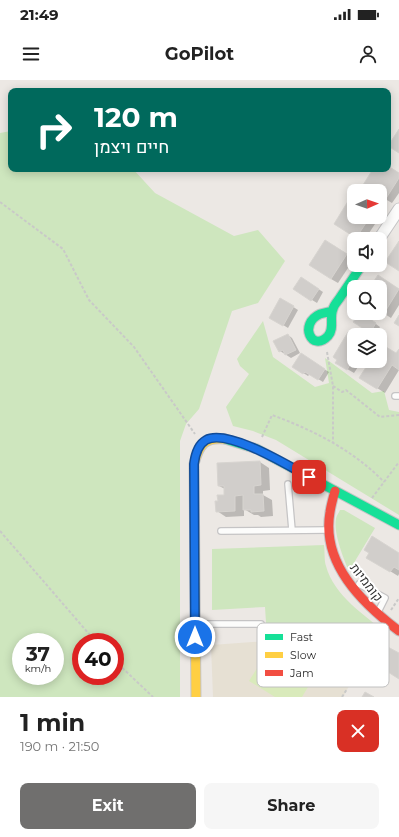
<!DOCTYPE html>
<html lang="en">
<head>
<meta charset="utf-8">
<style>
	body { margin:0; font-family:Montserrat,Heebo,sans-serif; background:#f6f6f6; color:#222; height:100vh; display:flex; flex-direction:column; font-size:15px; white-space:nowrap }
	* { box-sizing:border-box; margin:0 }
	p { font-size:13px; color:#767676 }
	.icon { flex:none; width:22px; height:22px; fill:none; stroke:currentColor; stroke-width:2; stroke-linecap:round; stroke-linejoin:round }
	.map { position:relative; height:617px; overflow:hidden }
	.sheet { display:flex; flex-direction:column; background:#fff; flex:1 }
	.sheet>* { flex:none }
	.hud { position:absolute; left:8px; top:8px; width:383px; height:84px; border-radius:8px; box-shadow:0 2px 10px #0003; background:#00695c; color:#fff; overflow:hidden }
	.needle { width:26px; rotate:88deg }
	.buttons { position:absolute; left:347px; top:104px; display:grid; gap:8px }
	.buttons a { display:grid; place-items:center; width:40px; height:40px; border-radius:8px; background:#fff; box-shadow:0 2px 10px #0003; font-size:20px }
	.speed { position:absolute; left:12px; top:553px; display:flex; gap:8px; font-size:20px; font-weight:700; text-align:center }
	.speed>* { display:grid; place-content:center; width:52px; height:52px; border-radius:50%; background:#fff; box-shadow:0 2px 10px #0003; line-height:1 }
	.speed small { font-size:10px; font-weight:400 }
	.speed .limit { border:6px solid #d22; background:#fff; color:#111 }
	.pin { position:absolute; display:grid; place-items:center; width:34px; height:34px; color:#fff; margin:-17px; border-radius:8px; box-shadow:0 2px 6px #0006 }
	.me { position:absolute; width:44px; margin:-22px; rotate:0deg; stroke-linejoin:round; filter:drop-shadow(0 0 3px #0008) }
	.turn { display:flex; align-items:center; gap:14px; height:84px; padding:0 20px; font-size:18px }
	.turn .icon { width:52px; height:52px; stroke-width:2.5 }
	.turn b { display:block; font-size:28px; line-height:34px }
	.round { display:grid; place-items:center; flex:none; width:42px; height:42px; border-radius:8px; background:#f6f6f6 }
	.headline { display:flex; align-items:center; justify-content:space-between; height:68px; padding:0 20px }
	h1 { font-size:24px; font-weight:700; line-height:30px }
	.button { display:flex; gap:8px; margin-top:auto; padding:8px 20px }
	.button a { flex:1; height:46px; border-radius:8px; background:#706f6e; color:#fff; font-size:16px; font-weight:700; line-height:46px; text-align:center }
	.button a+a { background:#f6f6f6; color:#222 }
	.status { display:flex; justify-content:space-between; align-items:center; height:28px; padding:0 20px; background:#fff; direction:ltr }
	.status svg { height:11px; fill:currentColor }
	header { display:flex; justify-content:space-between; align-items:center; height:52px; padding:0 20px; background:#fff; font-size:18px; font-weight:700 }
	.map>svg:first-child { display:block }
	.education { fill:#e6e0d3 }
	.green { fill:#cee6be; fill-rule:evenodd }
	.pitch { fill:#d9eabb }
	.shadow { fill:#0003 }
	.building { fill:#d1cecb; stroke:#d7d4d0 }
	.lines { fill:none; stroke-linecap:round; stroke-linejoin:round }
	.lane-casing { stroke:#c5c4c5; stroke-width:8 }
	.street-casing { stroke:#c5c4c5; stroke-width:13 }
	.fast-casing { stroke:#c5c4c5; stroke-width:11 }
	.slow-casing { stroke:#c5c4c5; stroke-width:11 }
	.jam-casing { stroke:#c5c4c5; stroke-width:11 }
	.path { stroke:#c9c9c8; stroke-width:2; stroke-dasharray:3 2; stroke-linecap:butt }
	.lane { stroke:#fcfcfb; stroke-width:5.5 }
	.street { stroke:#fcfcfb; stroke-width:11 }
	.fast { stroke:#16e098; stroke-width:9 }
	.slow { stroke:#ffcf43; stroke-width:9 }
	.jam { stroke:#f24e42; stroke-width:9 }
	.route-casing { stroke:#114b97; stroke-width:10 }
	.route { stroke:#1a73e8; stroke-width:7 }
	.labels { text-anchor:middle; stroke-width:4; stroke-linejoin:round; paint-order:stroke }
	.street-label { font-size:13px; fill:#2e2e2e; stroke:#fff }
	.key { fill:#fff; stroke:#c0c0c0; stroke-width:1 }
	.key-label { font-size:11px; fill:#2e2e2e }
</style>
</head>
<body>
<div class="status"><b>21:49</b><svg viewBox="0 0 49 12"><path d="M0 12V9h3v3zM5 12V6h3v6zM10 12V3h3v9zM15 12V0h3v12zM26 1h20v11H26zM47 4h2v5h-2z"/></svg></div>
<header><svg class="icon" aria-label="menu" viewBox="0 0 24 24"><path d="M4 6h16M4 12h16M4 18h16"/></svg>GoPilot<svg class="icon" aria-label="person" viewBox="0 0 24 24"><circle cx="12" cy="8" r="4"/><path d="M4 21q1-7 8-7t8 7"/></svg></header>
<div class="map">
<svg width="399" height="617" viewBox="0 0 399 617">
	<rect width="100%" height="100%" fill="#ece8e4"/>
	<polygon class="education" points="267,561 349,606 343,617 213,617 211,565"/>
	<g class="green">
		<path d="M11 51V89H133L155 113 234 156 258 150 285 181 258 223 232 231 199 329 186 344 180 361V617H0V53ZM21 562H55V596H21ZM81 562H115V596H81Z"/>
		<polygon points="263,241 273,277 315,307 329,303 325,278 372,313 384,311 389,330 399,332 399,435 276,360 253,351 233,346 226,327 249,294 240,286 237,279"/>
		<path d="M340 430H344L375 448 349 491C344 480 333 452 336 439 336 436 339 433 340 430Z"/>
		<path d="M324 465C325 472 324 480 326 486 334 516 365 535 387 554L360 595 351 604 267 558 265 527 212 530V469Z"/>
	</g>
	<polygon class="pitch" points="269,569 314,597 302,617 275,617 249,601"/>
	<g class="shadow">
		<polygon points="388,86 399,93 399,113 392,123 380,116 380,111 373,111 375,89 388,89"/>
		<polygon points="354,122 354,137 379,138 365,159 359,159 335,144"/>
		<polygon points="333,165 354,179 338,203 331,199"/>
		<polygon points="385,200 399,209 399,225 391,238 380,231 380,207 371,207"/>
		<polygon points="306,201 323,212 317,223 294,209"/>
		<polygon points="281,219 298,230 288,248 270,237"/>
		<polygon points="365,236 380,247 375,255 370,252"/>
		<polygon points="288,255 292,258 300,273 291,278 280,271"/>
		<polygon points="354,257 354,281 362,281 354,293 337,283"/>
		<polygon points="380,268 396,274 399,270 399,290 385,313 361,298 371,281 380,281"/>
		<polygon points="301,275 329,292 323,302 310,294 308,296 294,287"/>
		<polygon points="260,382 269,388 270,410 263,411 263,415 272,420 273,436 261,437 258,435 254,435 244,429 244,436 226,437 217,431 219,422 225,416 225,409 219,406"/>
		<polygon points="399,473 399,494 398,496 367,477"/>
	</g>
	<g class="building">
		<polygon points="399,49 399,73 388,66"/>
		<polygon points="388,86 399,93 399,98 385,120 380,117 380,111 371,111 363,105 373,89 388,89"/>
		<polygon points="350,118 354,121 354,137 370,137 356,158 334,144"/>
		<polygon points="325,160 347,174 331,199 309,185"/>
		<polygon points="399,161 399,191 385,182"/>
		<polygon points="378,195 399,209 383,235 380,233 380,207 370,207"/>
		<polygon points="301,197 319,209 311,221 293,209"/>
		<polygon points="280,218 294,226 283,246 269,238"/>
		<polygon points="360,233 362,233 376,243 370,253 353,242"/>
		<polygon points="399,235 399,246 394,243"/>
		<polygon points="348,252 354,256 354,278 347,290 335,283 337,280 333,277"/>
		<polygon points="288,254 296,270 285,275 283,270 279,272 273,261"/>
		<polygon points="381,264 396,273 399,269 399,290 392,285 377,309 359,298 370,281 380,281 380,266"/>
		<polygon points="301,273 325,289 318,300 305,292 303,294 292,287"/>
		<polygon points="260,381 261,405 254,406 254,414 263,414 264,431 251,432 251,430 243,430 243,415 235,416 235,431 216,432 215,421 218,421 217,415 224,415 224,406 218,406 217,383"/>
		<polygon points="372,456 399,473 399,490 394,487 390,492 366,478 369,473 364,470"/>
		<polygon points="386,566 399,573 399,599 380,587 383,582 378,579"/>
		<polygon points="365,612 374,617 362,617"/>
	</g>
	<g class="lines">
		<g class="lane-casing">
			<g id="lane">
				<polyline points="395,316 399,316"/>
				<polyline points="288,404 292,450"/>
				<polyline points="221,451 328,450"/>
				<polyline points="359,504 385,518 378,532"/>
				<polyline points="197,544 261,544"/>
			</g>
		</g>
		<g class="street-casing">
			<polyline id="street" points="379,159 399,129"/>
		</g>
		<g class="fast-casing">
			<g id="fast">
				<path d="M332 231C328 232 324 233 320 234 298 244 312 273 328 256 335 248 329 238 333 229 334 224 339 220 341 216 348 206 355 195 362 185"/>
				<polyline points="225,359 257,369 399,445"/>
			</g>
		</g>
		<g class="slow-casing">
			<path id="slow" d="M196 617 194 384C199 365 204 357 225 359"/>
		</g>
		<g class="jam-casing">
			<path id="jam" d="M335 411C333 418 331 425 330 432 321 483 362 523 399 551"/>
		</g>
		<g class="path">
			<polyline points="0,122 63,169 89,220 134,267 195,354"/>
			<polyline points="327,272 333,306 333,363"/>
			<polyline points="333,306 342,312 346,310 380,337 399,335"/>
			<path d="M262 357 272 335C313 350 353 370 384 402"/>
			<polyline points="372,418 399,382"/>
			<polyline points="0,451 96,562"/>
			<polyline points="391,530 399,518"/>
			<polyline points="115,581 153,617"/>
			<polyline points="342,617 347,609"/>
		</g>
		<use href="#lane" class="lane"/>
		<use href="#street" class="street"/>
		<use href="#fast" class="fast"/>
		<use href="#slow" class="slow"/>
		<use href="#jam" class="jam"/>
	</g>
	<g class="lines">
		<g class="route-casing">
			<path id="route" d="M195 557 194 384C195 376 197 365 206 360 227 348 289 386 309 397"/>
		</g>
		<use href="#route" class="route"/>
	</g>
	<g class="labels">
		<g class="street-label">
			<text transform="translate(367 502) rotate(52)" y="5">קוממיות</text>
		</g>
	</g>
	<rect x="257" y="543" width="132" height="64" rx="6" class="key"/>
	<rect x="265" y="554" width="18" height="6" fill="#16e098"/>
	<rect x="265" y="572" width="18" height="6" fill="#ffcf43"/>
	<rect x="265" y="590" width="18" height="6" fill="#f24e42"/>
	<g class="key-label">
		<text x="290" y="561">Fast</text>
		<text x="290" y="579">Slow</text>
		<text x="290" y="597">Jam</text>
	</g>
</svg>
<div class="buttons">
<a><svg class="needle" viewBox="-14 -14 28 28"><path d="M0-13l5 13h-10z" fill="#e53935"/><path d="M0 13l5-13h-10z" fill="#767676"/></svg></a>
<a><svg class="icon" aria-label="sound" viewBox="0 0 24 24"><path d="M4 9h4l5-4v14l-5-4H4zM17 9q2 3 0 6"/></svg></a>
<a><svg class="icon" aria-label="search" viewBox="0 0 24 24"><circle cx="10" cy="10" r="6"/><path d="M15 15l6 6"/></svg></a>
<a><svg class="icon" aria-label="layers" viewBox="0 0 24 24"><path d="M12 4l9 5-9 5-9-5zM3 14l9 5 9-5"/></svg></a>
</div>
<div class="speed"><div>37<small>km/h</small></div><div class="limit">40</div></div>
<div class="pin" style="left:309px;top:397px;background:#d93025"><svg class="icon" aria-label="arrive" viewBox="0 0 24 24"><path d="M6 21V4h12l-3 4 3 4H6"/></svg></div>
<svg class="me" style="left:195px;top:557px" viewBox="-20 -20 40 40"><circle r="17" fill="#1a73e8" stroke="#fff" stroke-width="3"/><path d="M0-11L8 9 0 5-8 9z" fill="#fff"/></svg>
<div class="hud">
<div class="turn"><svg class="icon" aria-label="right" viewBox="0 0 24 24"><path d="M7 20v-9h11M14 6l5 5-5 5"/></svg><div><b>120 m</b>חיים ויצמן</div></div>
</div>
</div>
<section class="sheet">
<div class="headline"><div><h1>1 min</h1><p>190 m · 21:50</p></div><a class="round" style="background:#d93025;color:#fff"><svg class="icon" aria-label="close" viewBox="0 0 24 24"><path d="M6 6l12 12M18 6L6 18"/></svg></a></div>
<div class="button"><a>Exit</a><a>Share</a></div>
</section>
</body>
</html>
